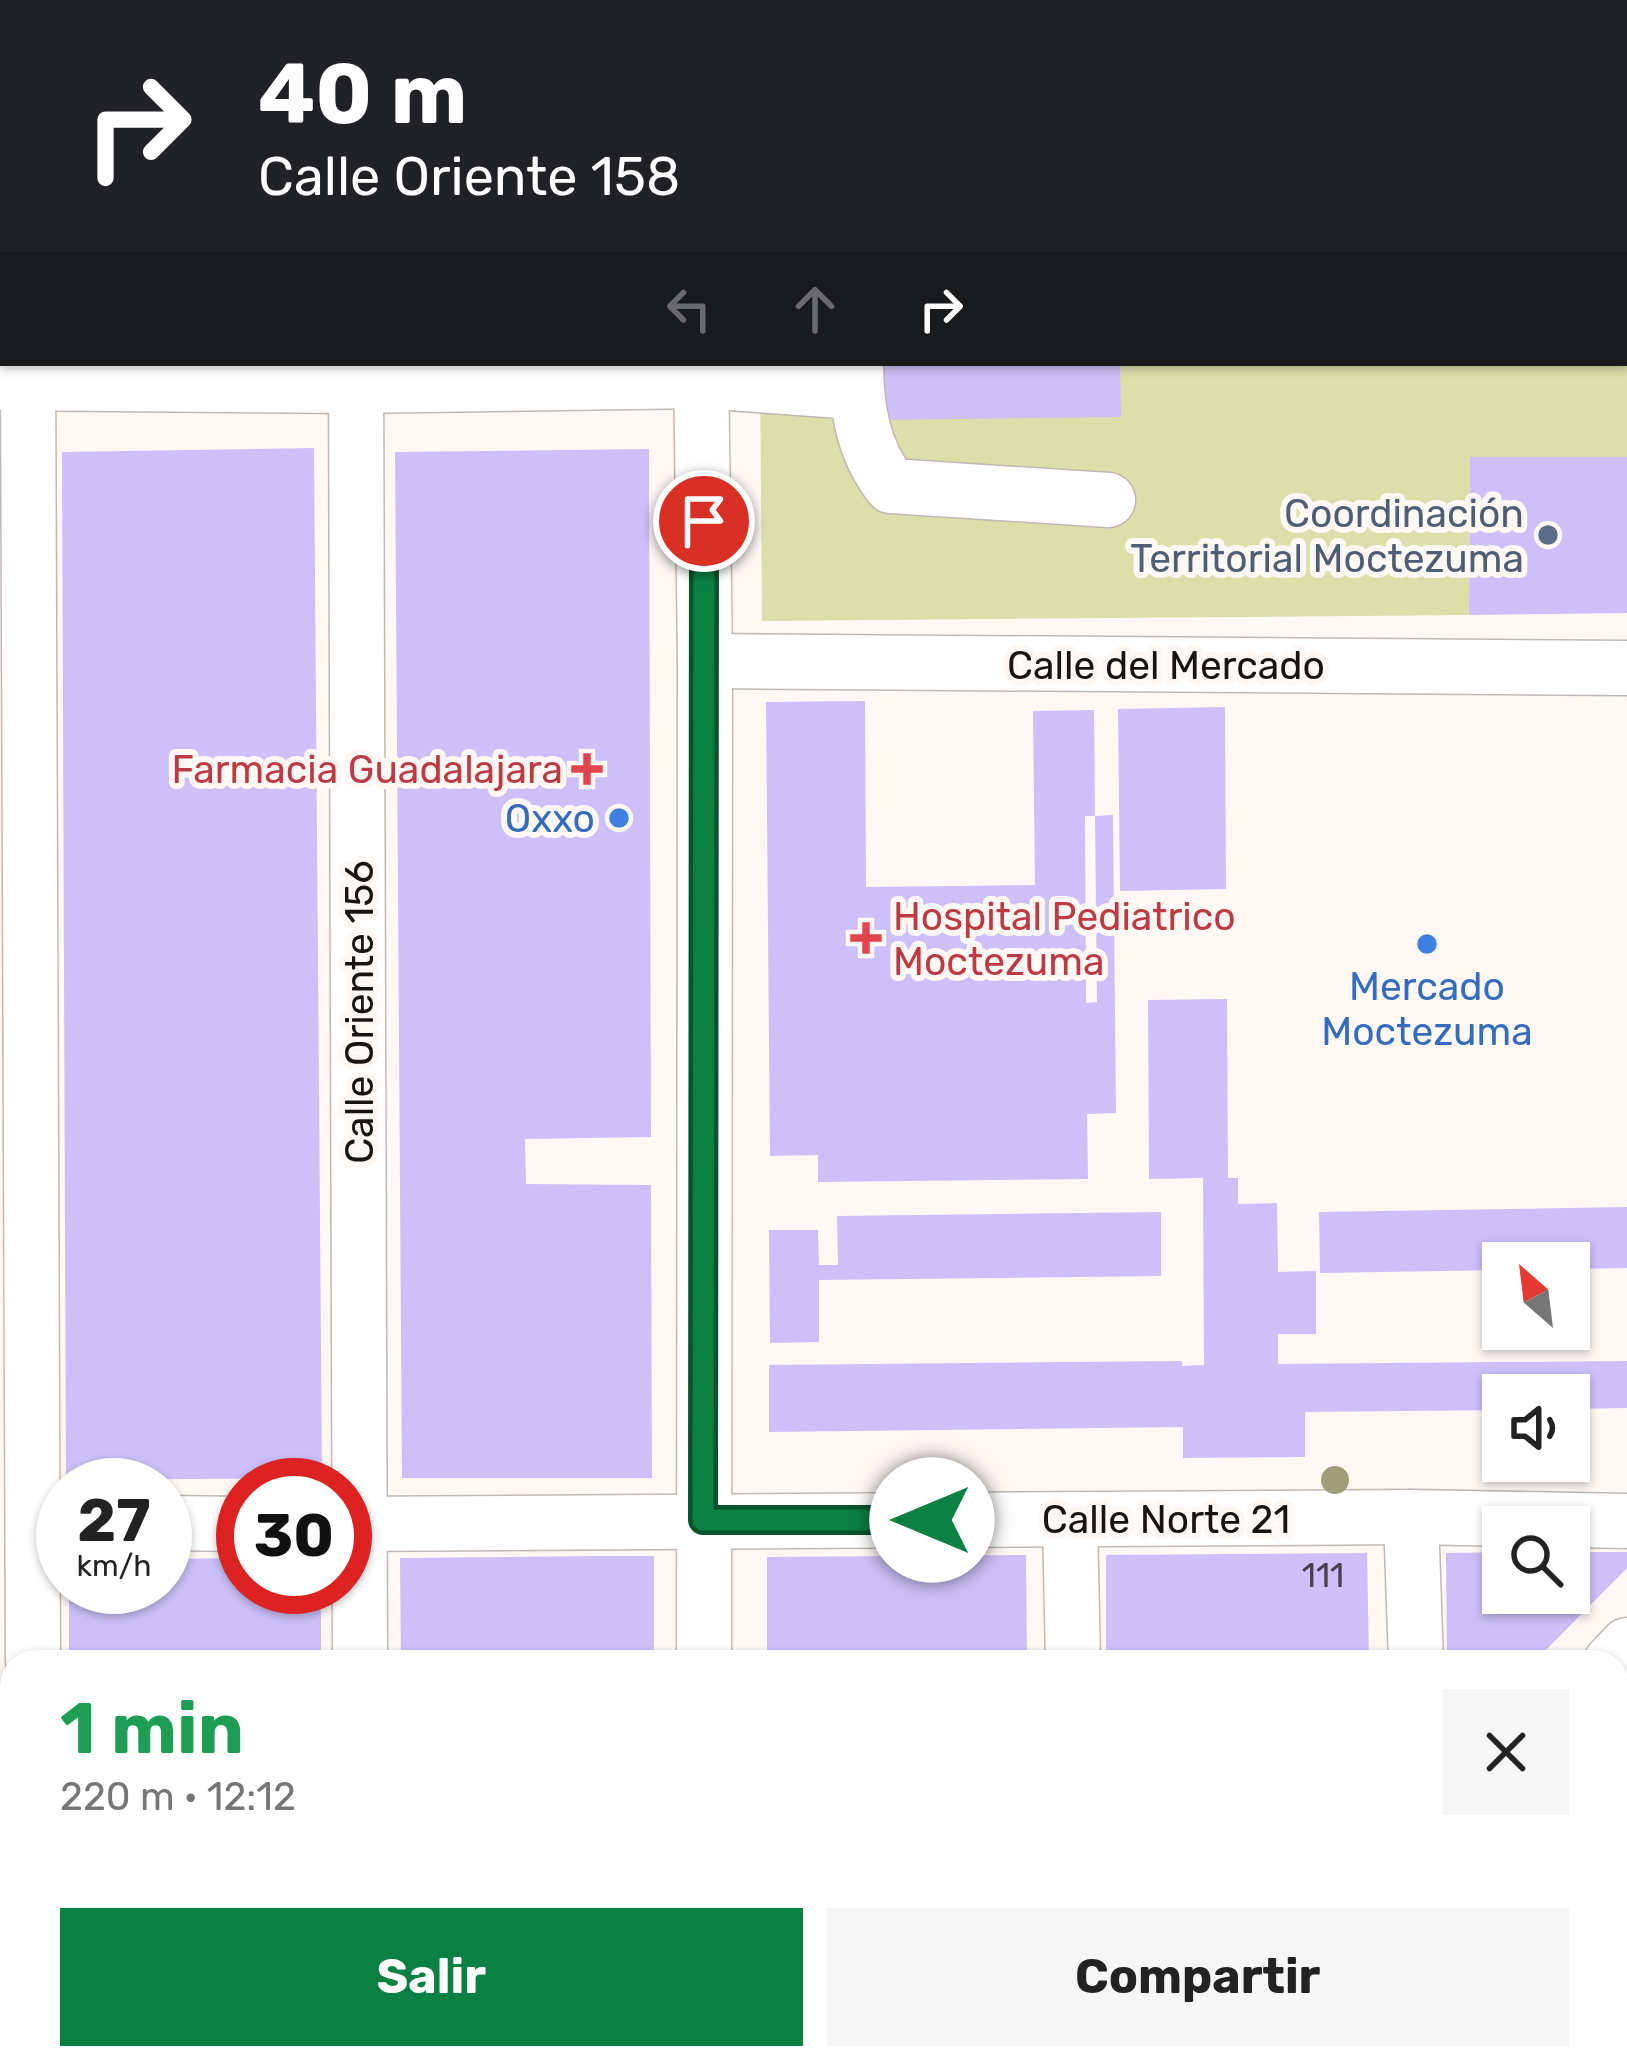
<!DOCTYPE html>
<html lang="es">
<head>
<meta charset="utf-8">
<style>
	body { margin:0; font-family:Rubik,sans-serif; background:#f6f6f6; color:#222; height:100vh; display:flex; flex-direction:column; font-size:45px; white-space:nowrap }
	* { box-sizing:border-box; margin:0 }
	p { font-size:39px; color:#767676 }
	.icon { flex:none; width:66px; height:66px; fill:none; stroke:currentColor; stroke-width:2; stroke-linecap:round; stroke-linejoin:round }
	.map { position:relative; flex:1; overflow:hidden }
	.drawer { position:absolute; left:0px; top:1650px; width:1629px; height:420px; display:flex; flex-direction:column; background:#fff; border-radius:36px 36px 0 0; box-shadow:0 3px 9px #0004 }
	.drawer>* { flex:none }
	.hud { position:absolute; left:0px; top:0px; width:1629px; height:366px; box-shadow:0 3px 9px #0004; background:#202124; color:#fff; overflow:hidden }
	.needle { width:78px; rotate:332deg }
	.buttons { position:absolute; left:1482px; top:1242px; display:grid; gap:24px }
	.buttons a { display:grid; place-items:center; width:108px; height:108px; border-radius:0px; background:#fff; box-shadow:0 3px 9px #0004; font-size:60px }
	.speed { position:absolute; left:36px; top:1458px; display:flex; gap:24px; font-size:60px; font-weight:700; text-align:center }
	.speed>* { display:grid; place-content:center; width:156px; height:156px; border-radius:50%; background:#fff; box-shadow:0 3px 9px #0004; line-height:1 }
	.speed small { font-size:30px; font-weight:400 }
	.speed .limit { border:18px solid #d22; background:#fff; color:#111 }
	.pin { position:absolute; display:grid; place-items:center; width:102px; height:102px; color:#fff; margin:-51px; border:6px solid #fff; border-radius:50%; box-shadow:0 3px 12px #0007 }
	.me { position:absolute; width:132px; margin:-66px; rotate:270deg; stroke-linejoin:round; filter:drop-shadow(0 0 9px #0008) }
	.turn { display:flex; align-items:center; gap:42px; height:252px; padding:0 60px; font-size:54px }
	.turn .icon { width:156px; height:156px; stroke-width:2.5 }
	.turn b { display:block; font-size:84px; line-height:102px }
	.lanes { display:flex; align-items:center; height:114px; padding:0 60px; background:#0003; justify-content:center; gap:60px; direction:ltr }
	.lanes .off { opacity:.35 }
	.round { display:grid; place-items:center; flex:none; width:126px; height:126px; border-radius:0px; background:#f6f6f6 }
	.headline { display:flex; align-items:center; justify-content:space-between; height:204px; padding:0 60px }
	h1 { font-size:72px; font-weight:700; line-height:90px; color:#1e9e55 }
	.action { display:flex; gap:24px; margin-top:auto; padding:24px 60px }
	.action a { flex:1; height:138px; border-radius:0px; background:#0b8043; color:#fff; font-size:48px; font-weight:700; line-height:138px; text-align:center }
	.action a+a { background:#f6f6f6; color:#222 }
	.map>svg:first-child { display:block }
	.green { fill:#dbdfaa }
	.building { fill:#cbc0f8 }
	.lines { fill:none; stroke-linecap:round; stroke-linejoin:round }
	.minor-casing { stroke:#c1b8b3; stroke-width:57 }
	.minor { stroke:#fff; stroke-width:54 }
	.tree { fill:#a09f78 }
	.route-casing { stroke:#07532c; stroke-width:30 }
	.route { stroke:#0b8043; stroke-width:21 }
	.service-dot { fill:#5c6f8a; stroke:#fef8f5; stroke-width:4.5 }
	.health-dot { fill:#e0444e; stroke:#fef8f5; stroke-width:4.5 }
	.shop-dot { fill:#3f7fe0; stroke:#fef8f5; stroke-width:4.5 }
	.labels { text-anchor:middle; stroke-width:12; stroke-linejoin:round; paint-order:stroke }
	.number-label { font-size:33px; fill:#443f4c }
	.service-label { font-size:39px; fill:#4e5e75; stroke:#fef8f5; text-anchor:end }
	.street-label { font-size:39px; fill:#171412; stroke:#fef8f5 }
	.health-label { font-size:39px; fill:#be3a42; stroke:#fef8f5; text-anchor:end }
	.shop-label { font-size:39px; fill:#366cbe; stroke:#fef8f5; text-anchor:end }
</style>
</head>
<body>
<div class="map">
<svg width="1627" height="2070" viewBox="0 0 1627 2070">
	<rect width="100%" height="100%" fill="#fef8f5"/>
	<polygon class="green" points="759,0 1627,0 1627,457 1470,457 1469,615 762,621 760,363 1626,363 1626,3"/>
	<g class="building">
		<polygon points="880,363 1120,363 1121,417 880,420"/>
		<polygon points="314,448 322,1478 66,1480 62,452"/>
		<polygon points="649,449 651,1137 525,1139 526,1184 651,1185 652,1478 402,1478 395,452"/>
		<polygon points="1470,457 1627,457 1627,613 1469,615"/>
		<polygon points="865,701 866,887 1035,885 1033,711 1094,710 1095,816 1085,816 1086,1003 1097,1002 1095,816 1113,815 1116,1113 1087,1114 1088,1179 818,1182 818,1155 770,1156 766,702"/>
		<polygon points="1225,707 1226,889 1120,891 1118,709"/>
		<polygon points="1227,999 1228,1178 1238,1178 1238,1204 1277,1203 1278,1272 1316,1271 1316,1334 1278,1334 1278,1364 1627,1361 1627,1408 1569,1409 1569,1395 1503,1395 1503,1410 1305,1412 1305,1457 1183,1458 1183,1427 769,1432 769,1365 1182,1361 1182,1366 1204,1365 1203,1178 1149,1179 1148,1000"/>
		<polygon points="1627,1207 1627,1268 1569,1269 1569,1263 1503,1263 1503,1270 1320,1273 1319,1212"/>
		<polygon points="1161,1212 1161,1276 819,1280 819,1342 770,1343 769,1230 818,1230 819,1265 838,1265 837,1216"/>
		<polygon points="1503,1552 1503,1593 1569,1593 1569,1552 1627,1552 1627,1568 1534,1662 1447,1662 1446,1553"/>
		<polygon points="1367,1553 1369,1662 1106,1662 1106,1555"/>
		<polygon points="1026,1555 1027,1662 767,1662 767,1557"/>
		<polygon points="596,1556 654,1556 654,1662 401,1662 400,1558"/>
		<polygon points="243,1558 243,1587 321,1587 321,1662 69,1662 69,1587 165,1587 165,1559"/>
		<polygon points="1627,1725 1627,2070 1449,2070 1449,2058 1617,2058 1617,1735"/>
		<rect x="71" y="2058" width="252" height="12"/>
		<rect x="403" y="2058" width="253" height="12"/>
		<rect x="768" y="2058" width="263" height="12"/>
		<polygon points="1299,2058 1368,2058 1368,2070 1287,2070"/>
	</g>
	<g class="lines">
		<g class="minor-casing">
			<g id="minor">
				<polyline points="27,0 27,3"/>
				<polyline points="355,0 355,3"/>
				<polyline points="701,0 701,3"/>
				<polyline points="878,3 879,0"/>
				<polyline points="969,3 969,0"/>
				<polyline points="1037,3 1037,0"/>
				<polyline points="1089,3 1090,0"/>
				<polyline points="28,363 33,1662"/>
				<polyline points="356,363 360,1662"/>
				<polyline points="701,363 705,661 704,1662"/>
				<path d="M856 363C856 408 863 450 891 486L1108 500"/>
				<polyline points="0,383 356,386 701,381 856,392"/>
				<polyline points="705,661 1627,668"/>
				<polyline points="1411,1517 1416,1662"/>
				<polyline points="1070,1520 1073,1662"/>
				<polyline points="165,1523 243,1524"/>
				<polyline points="345,1524 1411,1517 1627,1521"/>
				<polyline points="1611,1662 1627,1645"/>
				<polyline points="710,2058 710,2070"/>
				<polyline points="1081,2058 1081,2070"/>
				<polyline points="32,2070 32,2058"/>
				<polyline points="360,2070 360,2058"/>
				<polyline points="1206,2070 1218,2058"/>
				<polyline points="1418,2070 1418,2058"/>
			</g>
		</g>
		<use href="#minor" class="minor"/>
	</g>
	<circle class="tree" cx="1335" cy="1480" r="14"/>
	<g class="lines">
		<g class="route-casing">
			<polyline id="route" points="704,521 703,1520 932,1520"/>
		</g>
		<use href="#route" class="route"/>
	</g>
	<circle class="service-dot" cx="1548" cy="535" r="12"/>
	<g class="health-dot">
		<path d="M581 751h12v12h12v12h-12v12h-12v-12h-12v-12h12z"/>
		<path d="M860 920h12v12h12v12h-12v12h-12v-12h-12v-12h12z"/>
	</g>
	<g class="shop-dot">
		<circle cx="619" cy="818" r="12"/>
		<circle cx="1427" cy="944" r="12"/>
	</g>
	<g class="labels">
		<g class="number-label">
			<text x="1323" y="1587">111</text>
		</g>
		<g class="service-label">
			<text x="1524" y="527">Coordinación<tspan x="1524" dy="45">Territorial Moctezuma</tspan></text>
		</g>
		<g class="street-label">
			<text x="1166" y="679">Calle del Mercado</text>
			<text transform="translate(359 1012) rotate(-90)" y="14">Calle Oriente 156</text>
			<text x="1166" y="1533">Calle Norte 21</text>
		</g>
		<g class="health-label">
			<text x="563" y="783">Farmacia Guadalajara</text>
			<text x="893" y="930" text-anchor="start">Hospital Pediatrico<tspan x="893" dy="45">Moctezuma</tspan></text>
		</g>
		<g class="shop-label">
			<text x="595" y="832">Oxxo</text>
			<text x="1427" y="1000" text-anchor="middle">Mercado<tspan x="1427" dy="45">Moctezuma</tspan></text>
		</g>
	</g>
</svg>
<div class="buttons">
<a><svg class="needle" viewBox="-14 -14 28 28"><path d="M0-13l5 13h-10z" fill="#e53935"/><path d="M0 13l5-13h-10z" fill="#767676"/></svg></a>
<a><svg class="icon" aria-label="sound" viewBox="0 0 24 24"><path d="M4 9h4l5-4v14l-5-4H4zM17 9q2 3 0 6"/></svg></a>
<a><svg class="icon" aria-label="search" viewBox="0 0 24 24"><circle cx="10" cy="10" r="6"/><path d="M15 15l6 6"/></svg></a>
</div>
<div class="speed"><div>27<small>km/h</small></div><div class="limit">30</div></div>
<div class="pin" style="left:704px;top:521px;background:#d93025"><svg class="icon" aria-label="arrive" viewBox="0 0 24 24"><path d="M6 21V4h12l-3 4 3 4H6"/></svg></div>
<svg class="me" style="left:932px;top:1520px" viewBox="-20 -20 40 40"><circle r="19" fill="#fff"/><path d="M0-13L10 11 0 6-10 11z" fill="#0b8043"/></svg>
<div class="hud">
<div class="turn"><svg class="icon" aria-label="right" viewBox="0 0 24 24"><path d="M7 20v-9h11M14 6l5 5-5 5"/></svg><div><b>40 m</b>Calle Oriente 158</div></div>
<div class="lanes"><svg class="icon off" aria-label="left" viewBox="0 0 24 24"><path d="M17 20v-9H6M10 6l-5 5 5 5"/></svg><svg class="icon off" aria-label="ahead" viewBox="0 0 24 24"><path d="M12 20V5M6 11l6-6 6 6"/></svg><svg class="icon" aria-label="right" viewBox="0 0 24 24"><path d="M7 20v-9h11M14 6l5 5-5 5"/></svg></div>
</div>
<section class="drawer">
<div class="headline"><div><h1>1 min</h1><p>220 m · 12:12</p></div><a class="round"><svg class="icon" aria-label="close" viewBox="0 0 24 24"><path d="M6 6l12 12M18 6L6 18"/></svg></a></div>
<div class="action"><a>Salir</a><a>Compartir</a></div>
</section>
</div>
</body>
</html>
